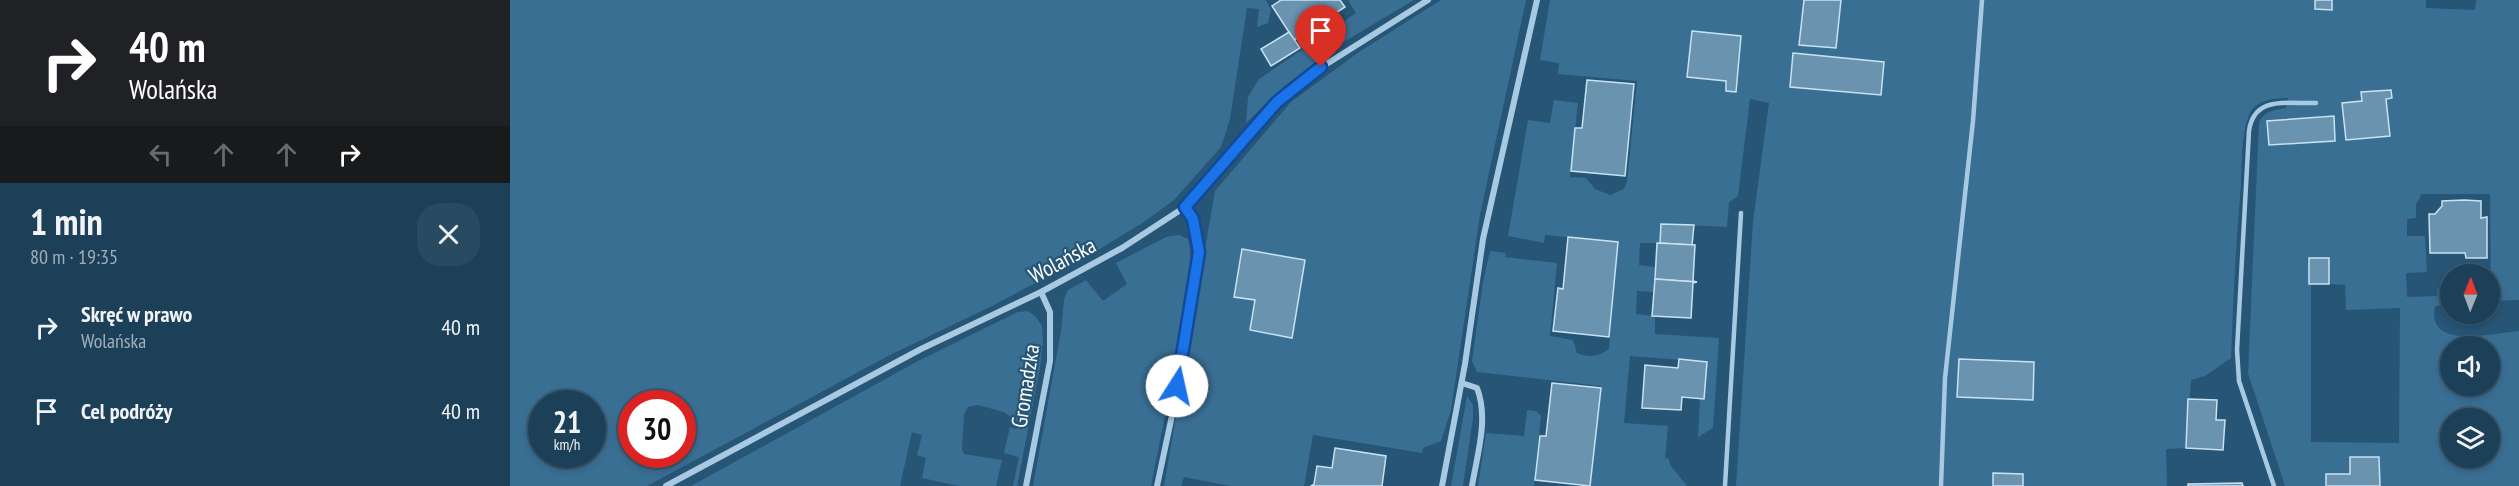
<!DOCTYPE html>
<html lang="pl">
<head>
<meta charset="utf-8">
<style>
	body { margin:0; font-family:"PT Sans Narrow",sans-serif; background:#294b61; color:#f1f3f6; height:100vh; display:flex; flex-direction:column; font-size:22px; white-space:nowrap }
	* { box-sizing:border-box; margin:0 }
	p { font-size:20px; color:#a0afba }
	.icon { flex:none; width:33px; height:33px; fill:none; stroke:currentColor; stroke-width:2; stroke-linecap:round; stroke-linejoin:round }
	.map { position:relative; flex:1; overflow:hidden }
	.drawer { display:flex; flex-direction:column; background:#1c4058; width:510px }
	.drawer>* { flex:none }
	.guide { background:#202124; color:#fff; overflow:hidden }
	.needle { width:39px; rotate:1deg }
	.fabs { position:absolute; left:1930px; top:264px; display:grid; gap:12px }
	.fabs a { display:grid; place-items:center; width:60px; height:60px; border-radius:50%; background:#1c4058; box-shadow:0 3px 9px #0003,0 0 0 2px #3a596e; font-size:30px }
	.speed { position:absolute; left:18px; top:390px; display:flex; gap:12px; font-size:30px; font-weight:700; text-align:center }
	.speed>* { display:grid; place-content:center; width:78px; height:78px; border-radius:50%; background:#1c4058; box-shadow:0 3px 9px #0003,0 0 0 2px #3a596e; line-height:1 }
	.speed small { font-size:15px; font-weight:400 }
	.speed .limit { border:9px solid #d22; background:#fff; color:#111 }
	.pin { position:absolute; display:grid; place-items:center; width:51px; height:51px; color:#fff; margin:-62px -26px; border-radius:50% 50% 50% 0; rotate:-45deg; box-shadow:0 0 6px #0007 }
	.pin .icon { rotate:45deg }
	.me { position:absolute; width:66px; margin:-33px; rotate:10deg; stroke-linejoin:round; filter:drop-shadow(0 0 4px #0008) }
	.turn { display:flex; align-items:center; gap:21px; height:126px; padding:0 30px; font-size:27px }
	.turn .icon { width:78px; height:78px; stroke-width:2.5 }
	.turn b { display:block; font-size:42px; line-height:51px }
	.lanes { display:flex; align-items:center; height:57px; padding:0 30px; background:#0003; justify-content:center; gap:30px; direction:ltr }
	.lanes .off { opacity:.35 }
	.round { display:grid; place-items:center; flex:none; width:63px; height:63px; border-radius:24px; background:#294b61 }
	.summary { display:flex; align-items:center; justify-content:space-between; height:102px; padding:0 30px }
	h1 { font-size:36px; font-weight:700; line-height:45px }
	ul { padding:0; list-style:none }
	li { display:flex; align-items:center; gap:18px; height:84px; padding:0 30px }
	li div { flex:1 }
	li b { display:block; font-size:22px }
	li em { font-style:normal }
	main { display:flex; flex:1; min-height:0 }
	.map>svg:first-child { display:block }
	.green { fill:#3a6f94; fill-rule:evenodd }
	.building { fill:#6a93af; stroke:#c9e2f2; stroke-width:1.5 }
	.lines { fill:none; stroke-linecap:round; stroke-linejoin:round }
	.lane { stroke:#a7cae2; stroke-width:4.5 }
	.street { stroke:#a7cae2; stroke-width:6 }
	.route-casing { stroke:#114b97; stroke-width:15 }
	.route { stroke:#1a73e8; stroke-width:10 }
	.labels { text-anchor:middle; stroke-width:4.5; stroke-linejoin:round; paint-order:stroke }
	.street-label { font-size:22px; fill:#fff; stroke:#265576 }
</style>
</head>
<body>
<main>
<section class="drawer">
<div class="guide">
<div class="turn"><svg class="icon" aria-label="right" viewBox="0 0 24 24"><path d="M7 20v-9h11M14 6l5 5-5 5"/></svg><div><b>40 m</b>Wolańska</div></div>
<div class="lanes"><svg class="icon off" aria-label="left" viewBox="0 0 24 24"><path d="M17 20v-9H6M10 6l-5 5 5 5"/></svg><svg class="icon off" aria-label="ahead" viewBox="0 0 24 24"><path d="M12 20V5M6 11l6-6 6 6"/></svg><svg class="icon off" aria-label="ahead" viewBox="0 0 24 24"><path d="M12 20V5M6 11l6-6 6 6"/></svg><svg class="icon" aria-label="right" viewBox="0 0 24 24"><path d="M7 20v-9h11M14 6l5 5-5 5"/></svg></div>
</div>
<div class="summary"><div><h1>1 min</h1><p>80 m · 19:35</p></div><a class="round"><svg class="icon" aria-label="close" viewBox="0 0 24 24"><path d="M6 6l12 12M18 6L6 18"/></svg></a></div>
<ul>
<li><svg class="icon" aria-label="right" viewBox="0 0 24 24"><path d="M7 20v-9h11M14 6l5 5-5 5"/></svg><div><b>Skręć w prawo</b><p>Wolańska</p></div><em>40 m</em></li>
<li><svg class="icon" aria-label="arrive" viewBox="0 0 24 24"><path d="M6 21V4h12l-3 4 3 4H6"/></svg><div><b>Cel podróży</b></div><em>40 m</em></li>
</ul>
</section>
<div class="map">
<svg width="2009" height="486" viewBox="0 0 2009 486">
	<rect width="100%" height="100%" fill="#265576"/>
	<g class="green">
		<path d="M0 0H756L761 10 758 23 747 27 749 9 737 8 720 119 711 147 664 200 634 222 588 250 484 305 378 356 137 486H0ZM32 404H82V454H32ZM122 404H172V454H122Z"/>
		<polygon points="838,0 904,0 827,46 773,87 736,123 738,97 749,79 846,13"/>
		<polygon points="931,0 1016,0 970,215 941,410 931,441 913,448 912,453 803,435 794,486 720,486 674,477 671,486 654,486 705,191 781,102 849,52"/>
		<path d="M1040 0H1294L1289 45 1325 48 1331 0H1916V8L1965 10 1966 0H2009V300L1981 301 1980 194H1912L1906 204V218L1897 219V236H1915L1917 272 1896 273 1897 297 1927 296V289H1941V304L1925 306C1915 351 1984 333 2009 331V486H1775L1738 373 1749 122C1755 111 1763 110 1776 108L1778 98C1764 98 1745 100 1739 115 1731 136 1732 162 1731 184 1726 242 1723 300 1721 358L1695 376 1681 380 1676 448 1656 449 1657 486H1513V474L1483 473V486H1226L1243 222 1259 103 1240 99 1228 196 1219 202 1217 227 1151 224 1150 243H1130L1129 265 1145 267 1144 292 1127 291 1126 314 1145 316V334L1209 338 1203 428 1188 437 1190 399 1194 398 1197 362 1120 356 1114 423 1158 426 1155 459 1158 458 1161 466 1177 486H1080L1091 386 967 372 962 361 973 282 980 251 996 253 995 257 1047 263 1040 336 1063 340 1067 353C1080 358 1088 357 1099 349L1108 242 1035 235 1034 243 998 236 1018 120 1040 123 1044 100 1068 103 1060 177 1076 178 1085 189 1100 195 1114 189 1117 182 1127 81 1048 74 1049 63 1030 60ZM1799 258 1819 259V284L1835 285 1836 310 1890 308 1889 443 1801 442V284H1799ZM1941 346H1980V386H1941ZM1449 360 1524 362 1522 400 1447 397ZM1941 418H1980V458H1941Z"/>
		<path d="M669 235 678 239C684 262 676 293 673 317 664 374 652 430 641 486H523L551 331 554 299 558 290 576 280 593 301 617 284 606 263 656 237Z"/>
		<polygon points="518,311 526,317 532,326 533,342 530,368 507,486 503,486 509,457 494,453 500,427 506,429 508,423 494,412 468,405 458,407 454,414 452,449 454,454 492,460 486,486 449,486 412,478 416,458 407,455 412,435 402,432 390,486 181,486 408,361 508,312"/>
		<polygon points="957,396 963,405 963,418 953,486 941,486"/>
		<polygon points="1017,410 1026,411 1031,416 1024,486 968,486 976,433 1014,436"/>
	</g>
	<g class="building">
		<polygon points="771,0 830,0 835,7 784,40 762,6"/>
		<polygon points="1294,0 1331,0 1326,48 1289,45"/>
		<polygon points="1805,0 1822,0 1822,10 1805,9"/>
		<polygon points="1182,31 1231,36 1226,92 1216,91 1216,81 1177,77"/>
		<polygon points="779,32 790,48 761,66 751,49"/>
		<polygon points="1283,53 1374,62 1371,95 1280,87"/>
		<polygon points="1077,80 1124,84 1115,176 1061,171 1065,128 1072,128"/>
		<polygon points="1881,90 1882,98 1876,99 1880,136 1836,140 1832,103 1852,101 1851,92"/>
		<polygon points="1824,116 1825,141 1759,145 1757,121"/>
		<polygon points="1954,200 1971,201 1971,218 1977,217 1977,258 1956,258 1955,253 1920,253 1919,214 1925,214 1932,206 1932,201"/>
		<polygon points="1151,224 1184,225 1182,245 1150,243"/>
		<polygon points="1058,237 1108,242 1099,337 1043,331 1048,288 1053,289"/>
		<polygon points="1147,243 1185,245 1183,281 1187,282 1145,279"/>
		<polygon points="732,249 795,260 782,338 740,330 745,300 724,297"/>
		<rect x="1799" y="258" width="20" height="26"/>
		<polygon points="1145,279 1187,282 1183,283 1181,318 1142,316"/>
		<polygon points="1169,359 1197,362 1194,399 1172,397 1171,410 1132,408 1135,365 1168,368"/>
		<polygon points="1449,359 1524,362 1523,400 1447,397"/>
		<polygon points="1042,383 1091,388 1080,486 1025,480 1030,436 1036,436"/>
		<polygon points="1678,399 1707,400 1706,420 1715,420 1713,450 1676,448"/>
		<polygon points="825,448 876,456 872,486 801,486 804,484 807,466 822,468"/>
		<polygon points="1840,457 1869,457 1870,486 1816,486 1816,474 1840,474"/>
		<polygon points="1483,473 1513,474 1513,486 1483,486"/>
		<polygon points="1732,483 1733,486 1678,486 1678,484"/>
	</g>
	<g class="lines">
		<g class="lane">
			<polyline points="1215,486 1231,213"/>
			<polyline points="1431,486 1435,378 1463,121 1472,0"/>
			<path d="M1764 486 1729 381 1727 350 1739 131C1744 95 1778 104 1806 103"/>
		</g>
		<g class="street">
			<path d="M952 383 967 388C979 419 967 455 962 486"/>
			<polyline points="156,486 411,349 531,292 612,248 675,207 767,102 796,77 918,0"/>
			<polyline points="516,486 540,361 540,312 531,292"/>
			<polyline points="647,486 664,406 689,252 683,219 675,207"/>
			<polyline points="932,486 955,364 973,239 1027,0"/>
		</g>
	</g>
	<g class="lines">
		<g class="route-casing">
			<polyline id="route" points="667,386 689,252 683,219 675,207 767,102 811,67"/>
		</g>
		<use href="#route" class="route"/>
	</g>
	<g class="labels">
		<g class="street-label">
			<text transform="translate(552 260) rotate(-28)" y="8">Wolańska</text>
			<text transform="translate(515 386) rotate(-81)" y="8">Gromadzka</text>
		</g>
	</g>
</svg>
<div class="fabs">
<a><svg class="needle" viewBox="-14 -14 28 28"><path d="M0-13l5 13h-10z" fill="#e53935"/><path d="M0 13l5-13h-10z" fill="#a0afba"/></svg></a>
<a><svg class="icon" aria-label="sound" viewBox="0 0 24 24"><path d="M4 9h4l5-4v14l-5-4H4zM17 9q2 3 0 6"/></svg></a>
<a><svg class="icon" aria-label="layers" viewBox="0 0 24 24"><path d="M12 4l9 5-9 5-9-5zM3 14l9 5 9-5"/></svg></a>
</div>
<div class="speed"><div>21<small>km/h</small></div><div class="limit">30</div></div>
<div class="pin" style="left:811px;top:67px;background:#d93025"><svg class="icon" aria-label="arrive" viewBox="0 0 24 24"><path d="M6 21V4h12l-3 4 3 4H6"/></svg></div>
<svg class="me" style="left:667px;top:386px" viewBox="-20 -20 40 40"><circle r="19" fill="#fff"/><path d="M0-13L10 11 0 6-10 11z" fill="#1a73e8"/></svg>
</div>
</main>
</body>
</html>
